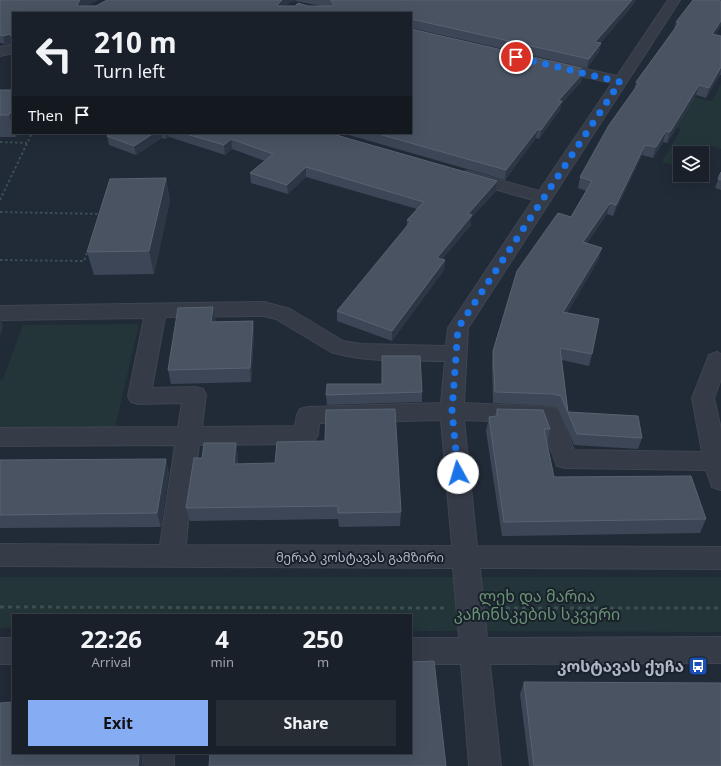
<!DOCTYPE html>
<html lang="en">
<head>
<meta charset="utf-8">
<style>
	body { margin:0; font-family:"Noto Sans","Noto Sans Georgian",sans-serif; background:#262d35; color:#f1f3f6; height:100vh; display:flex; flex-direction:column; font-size:15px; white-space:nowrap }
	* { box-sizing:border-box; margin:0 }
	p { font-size:13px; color:#9fa3a8 }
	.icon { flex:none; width:22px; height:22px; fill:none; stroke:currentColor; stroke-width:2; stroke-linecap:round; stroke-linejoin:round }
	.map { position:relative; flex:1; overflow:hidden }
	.details { position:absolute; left:12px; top:614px; width:400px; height:140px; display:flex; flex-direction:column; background:#192029; border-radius:0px; box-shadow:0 4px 16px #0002,0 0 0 1px #373e46 }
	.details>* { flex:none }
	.top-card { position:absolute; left:12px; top:12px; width:400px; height:122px; border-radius:0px; box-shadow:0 4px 16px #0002,0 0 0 1px #373e46; background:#192029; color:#f1f3f6; overflow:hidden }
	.buttons { position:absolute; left:673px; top:146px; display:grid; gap:8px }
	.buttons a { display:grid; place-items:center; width:36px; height:36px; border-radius:0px; background:#192029; box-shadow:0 4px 16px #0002,0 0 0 1px #373e46; font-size:20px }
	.pin { position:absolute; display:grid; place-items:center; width:34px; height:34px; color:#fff; margin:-17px; border:2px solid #fff; border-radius:50%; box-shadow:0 1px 4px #0007 }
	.me { position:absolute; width:44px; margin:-22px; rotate:354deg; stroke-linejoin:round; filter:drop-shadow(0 0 3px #0008) }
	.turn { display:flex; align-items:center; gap:14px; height:84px; padding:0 16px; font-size:18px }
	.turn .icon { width:52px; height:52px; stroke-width:2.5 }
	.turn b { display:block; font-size:28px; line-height:34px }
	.then { display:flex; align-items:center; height:38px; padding:0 16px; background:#0003; gap:8px; font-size:15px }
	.eta { display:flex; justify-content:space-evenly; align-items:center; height:68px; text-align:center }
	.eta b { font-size:24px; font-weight:700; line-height:28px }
	.action { display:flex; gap:8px; margin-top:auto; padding:8px 16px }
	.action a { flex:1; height:46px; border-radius:0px; background:#86adf3; color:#111; font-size:16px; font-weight:700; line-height:46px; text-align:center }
	.action a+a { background:#262d35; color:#f1f3f6 }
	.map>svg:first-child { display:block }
	.green { fill:#233538 }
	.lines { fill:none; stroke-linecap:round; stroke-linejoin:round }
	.minor-casing { stroke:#3e4551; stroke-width:2 }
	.path-far1 { stroke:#3c4f51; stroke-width:2; stroke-dasharray:2.5 2.5; stroke-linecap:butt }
	.path { stroke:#3c4f51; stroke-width:3; stroke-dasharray:4 4; stroke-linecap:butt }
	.minor { fill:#353c48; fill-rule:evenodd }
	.wall { fill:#3d4656; fill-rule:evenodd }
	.shaded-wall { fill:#2c3645 }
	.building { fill:#495362; stroke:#596271 }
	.route { stroke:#1a73e8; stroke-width:7; stroke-dasharray:0 12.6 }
	.labels { text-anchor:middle; stroke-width:4; stroke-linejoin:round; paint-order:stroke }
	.street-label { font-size:13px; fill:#afb7c4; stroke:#1a212c }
	.near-park-label { font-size:16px; fill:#689473; stroke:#1a212c }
	.near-poi-label { font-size:16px; font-weight:bold; fill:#afb7c4; stroke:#1a212c; text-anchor:end }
</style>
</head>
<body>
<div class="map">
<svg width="721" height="766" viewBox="0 0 721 766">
	<rect width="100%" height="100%" fill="#212a37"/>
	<g class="green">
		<polygon points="721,84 721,149 708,145 702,156 702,153 680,153 680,166 662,162 681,129 656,123 674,93 712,101"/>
		<polygon points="139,324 111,445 0,447 0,380 3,379 23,325"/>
		<polygon points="0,577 721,577 721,632 411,631 411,615 13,615 13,628 0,628"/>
	</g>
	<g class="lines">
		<g class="minor-casing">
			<g id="minor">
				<path d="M668 0H680L468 328 464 403 550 407 558 409 574 450 702 452 692 398 709 355 717 352 721 354V379L714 398 721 429V490L712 487 706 470 565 468 557 466 541 423 464 420 477 546 721 547V569L480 568 487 638 721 637V663L490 664 501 766H469L461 664H411V638H459L453 568 0 566V544L160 545 175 445 0 446V428L178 427 182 403 139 404 131 402 128 396 144 318 0 320V306L264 302 290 309 343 341 361 344 446 346 448 328 533 200 462 180 459 176 462 172 468 171 539 191 612 83 546 68 544 65 546 62 551 61 617 76ZM264 316 276 319 331 352C367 363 407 360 445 361L441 403 308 407 300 409 297 415 295 426 202 427 206 395 203 389 195 387 152 388 165 317ZM441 420 452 546 186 545 188 522 199 445 306 444 314 441 318 435 319 423Z"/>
				<polygon points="13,44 13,53 0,56 0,47"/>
				<rect x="0" y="638" width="13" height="26"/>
				<polygon points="144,753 174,753 174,766 142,766"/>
			</g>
		</g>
		<g class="path-far1">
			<polyline points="0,142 27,143"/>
			<polyline points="0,200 32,133"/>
			<polyline points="0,212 102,214"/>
			<polyline points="0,260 84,261 88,250"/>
		</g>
		<g class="path">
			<polyline points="0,607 445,608"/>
			<polyline points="498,608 721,608"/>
		</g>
		<use href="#minor" class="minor"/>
	</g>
	<g class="wall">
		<path d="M0 0H98L86 6 201 1 202 0H636L629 10 600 43H601L599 52 587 68 411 28V13H13V43L5 44 0 43ZM296 1 321 6H285L290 2Z"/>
		<polygon points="676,22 715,35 721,36 721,75 720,75 706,98 696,95 667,143 663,142 653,158 642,155 613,216 607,214 587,243 599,259 567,313 592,354 589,366 562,360 568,412 642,438 638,449 574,445 558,408 550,406 493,403 492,362 493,351 586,191 578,188 580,177 634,90 636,82 674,29"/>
		<polygon points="411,30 583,73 581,82 561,104 560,110 539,139 536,138 505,180 342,133 411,133"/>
		<polygon points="0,90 13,90 13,133 18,133 16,137 0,137"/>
		<polygon points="112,133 329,133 496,191 471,218 471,225 442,259 445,260 444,270 392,341 337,321 337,311 407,227 407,220 417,209 306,177 288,194 251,183 250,173 265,161 232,149 225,155 169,137 166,139 162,138 136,155 109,145 107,136"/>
		<polygon points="721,172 721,190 715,188"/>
		<polygon points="166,178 170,201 154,274 94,275 87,252"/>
		<polygon points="253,321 254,335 251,382 171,384 168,370 216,322"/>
		<polygon points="382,356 422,392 422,402 327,405 326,395 382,384"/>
		<polygon points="497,409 550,429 547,444 554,477 706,519 700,533 502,536 486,431 489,417 495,416"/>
		<polygon points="236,443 238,457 238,464 401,512 400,526 339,527 338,519 190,521 186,508 202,458"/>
		<polygon points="0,460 169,472 161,527 0,528"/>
		<polygon points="524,682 721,766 529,766 520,694"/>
		<polygon points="175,753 205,753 176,754"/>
	</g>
	<g class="shaded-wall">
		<polygon points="79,0 98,0 81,9 77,5"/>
		<polygon points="282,0 296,0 296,1 290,2 278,13 277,5"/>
		<polygon points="632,0 636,0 629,10 594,51 595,42"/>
		<polygon points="721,21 721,26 709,44 712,34"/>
		<polygon points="10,34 13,43 5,44 3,36"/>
		<polygon points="601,43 599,52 587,68 589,59"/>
		<polygon points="721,67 720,75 706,98 709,88"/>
		<polygon points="581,68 579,77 583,73 581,82 561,104 560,110 539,139 541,130 558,101"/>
		<polygon points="699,85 696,95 667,143 670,132"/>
		<polygon points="13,108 13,127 9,115"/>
		<polygon points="538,129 536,138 505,180 506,170"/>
		<polygon points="666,131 663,142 653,158 656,147"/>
		<polygon points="15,133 18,133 16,137"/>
		<polygon points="154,133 161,133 162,138 136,155 134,146"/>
		<polygon points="165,133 168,133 169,137 166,139"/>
		<polygon points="231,139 232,149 225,155 224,145"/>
		<polygon points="645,145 642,155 613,216 616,205"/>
		<polygon points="306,167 306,177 288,194 287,185"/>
		<polygon points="166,178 170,201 154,274 149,251"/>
		<polygon points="497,181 496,191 471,218 471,225 436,267 437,258 468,214"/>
		<polygon points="610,203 607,214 580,253 583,242"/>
		<polygon points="602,248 599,259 561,323 563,312"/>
		<polygon points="445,260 444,270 392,341 392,331"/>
		<polygon points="213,307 216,322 214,336 211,322"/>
		<polygon points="0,317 3,326 0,336"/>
		<polygon points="253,321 254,335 251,382 250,368"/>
		<polygon points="236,443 238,457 236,478 234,464"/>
		<polygon points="166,459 169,472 161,527 157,513"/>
		<polygon points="136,753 143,753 141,761 144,766 138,766 135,755"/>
	</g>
	<g class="building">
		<polygon points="0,0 80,0 77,5 78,6 96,6 107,0 197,0 201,1 202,0 282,0 277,5 278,6 295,6 298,3 308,6 333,6 334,5 331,0 330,0 632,0 595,42 601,43 589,59 411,19 411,13 13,13 13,39 12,38 10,34 3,36 0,35"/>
		<polygon points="693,0 715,0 721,1 721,21 712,34 721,36 721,67 709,88 699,85 670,132 666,131 656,147 645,145 616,205 610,203 583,242 602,248 563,312 599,319 592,354 560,348 568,412 638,416 642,438 577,434 561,396 553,394 495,392 493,351 517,271 558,213 571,217 592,181 580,177 609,125 639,83 636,82 679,23 676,22"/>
		<polygon points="411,29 581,68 578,72 583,73 558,101 562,101 541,130 538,129 506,170 375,133 411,133"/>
		<polygon points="0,90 13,90 13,108 9,115 0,115"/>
		<polygon points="112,133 154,133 134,146 107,136"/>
		<polygon points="183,133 329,133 497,181 468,214 472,215 437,258 445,260 392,331 337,311 411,221 407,220 424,202 306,167 287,185 250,173 273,154 231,139 224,145"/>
		<polygon points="721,172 721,180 718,179"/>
		<polygon points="166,178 149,251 87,252 110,179"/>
		<polygon points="213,307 211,322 253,321 250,368 168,370 178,308"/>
		<polygon points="382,356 420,356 422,392 326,395 327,384 382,384"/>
		<polygon points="395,409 401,512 338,513 338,506 186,508 194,458 202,458 204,443 236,443 234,464 275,463 277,442 325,441 326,410"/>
		<polygon points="497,409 543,410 550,429 544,429 554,477 691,476 706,519 504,522 489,417 497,416"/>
		<polygon points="166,459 157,513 0,515 0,460"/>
		<polygon points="434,661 446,766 209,766 210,753 411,753 411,662"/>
		<polygon points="524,682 721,683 721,766 534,766"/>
		<polygon points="13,702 13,753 136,753 135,755 139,756 138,766 0,766 0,703"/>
	</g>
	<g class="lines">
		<polyline class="route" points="458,473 452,411 458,328 620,82 516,57"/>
	</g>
	<defs>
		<g id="bus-square" transform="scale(1)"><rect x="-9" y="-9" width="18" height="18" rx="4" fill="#1a4fb4" stroke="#1a212c"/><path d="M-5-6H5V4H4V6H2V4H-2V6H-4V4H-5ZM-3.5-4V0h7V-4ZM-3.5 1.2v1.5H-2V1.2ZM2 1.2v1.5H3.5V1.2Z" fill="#fff"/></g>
	</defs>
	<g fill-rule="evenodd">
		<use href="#bus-square" x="698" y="666"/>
	</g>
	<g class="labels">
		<g class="street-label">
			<text x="360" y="562">მერაბ კოსტავას გამზირი</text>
		</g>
		<g class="near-park-label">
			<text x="537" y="602">ლეხ და მარია<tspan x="537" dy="18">კაჩინსკების სკვერი</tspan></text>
		</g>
		<g class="near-poi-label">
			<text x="684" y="672">კოსტავას ქუჩა</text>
		</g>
	</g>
</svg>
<div class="buttons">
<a><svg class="icon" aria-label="layers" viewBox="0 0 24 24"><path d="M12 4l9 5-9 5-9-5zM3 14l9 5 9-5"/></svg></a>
</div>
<div class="pin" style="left:516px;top:57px;background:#d93025"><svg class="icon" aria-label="arrive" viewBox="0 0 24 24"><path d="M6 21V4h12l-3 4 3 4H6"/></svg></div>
<svg class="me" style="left:458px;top:473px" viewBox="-20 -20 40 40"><circle r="19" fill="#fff"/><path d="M0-13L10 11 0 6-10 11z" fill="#1a73e8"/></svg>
<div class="top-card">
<div class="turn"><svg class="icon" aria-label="left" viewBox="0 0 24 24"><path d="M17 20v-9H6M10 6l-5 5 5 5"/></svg><div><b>210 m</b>Turn left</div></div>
<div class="then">Then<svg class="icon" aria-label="arrive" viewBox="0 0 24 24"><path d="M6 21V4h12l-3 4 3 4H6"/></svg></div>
</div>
<section class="details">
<div class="eta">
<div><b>22:26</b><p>Arrival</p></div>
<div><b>4</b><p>min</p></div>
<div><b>250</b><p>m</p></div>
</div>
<div class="action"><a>Exit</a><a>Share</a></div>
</section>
</div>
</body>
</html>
